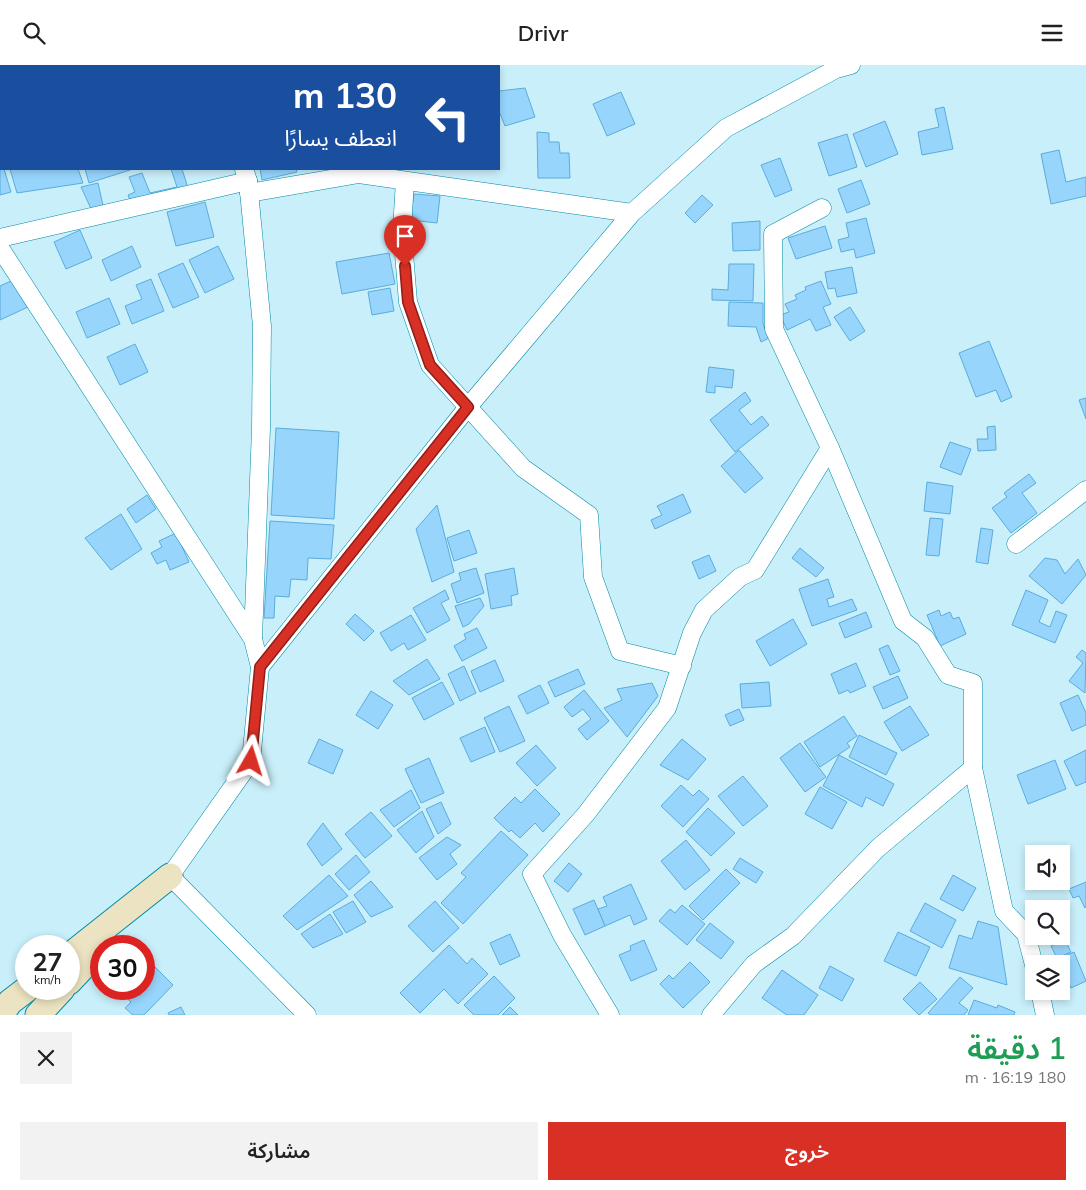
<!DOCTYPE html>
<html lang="ar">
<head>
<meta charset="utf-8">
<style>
	body { margin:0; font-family:Mulish,"Noto Sans Arabic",sans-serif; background:#f2f2f2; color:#202124; direction:rtl; height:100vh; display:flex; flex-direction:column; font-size:19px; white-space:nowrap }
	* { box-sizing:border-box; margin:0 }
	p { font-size:16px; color:#757577 }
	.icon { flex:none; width:28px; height:28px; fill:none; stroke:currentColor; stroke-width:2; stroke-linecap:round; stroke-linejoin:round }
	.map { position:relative; height:950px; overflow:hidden; direction:ltr }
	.sheet { display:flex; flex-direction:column; background:#fff; flex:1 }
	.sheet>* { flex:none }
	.banner { position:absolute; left:0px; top:0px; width:500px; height:105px; box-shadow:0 2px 8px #0003; direction:rtl; background:#1a4fa0; color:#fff; overflow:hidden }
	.buttons { position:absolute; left:1025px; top:780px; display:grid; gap:10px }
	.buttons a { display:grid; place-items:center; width:45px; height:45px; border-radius:0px; background:#fff; box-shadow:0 2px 8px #0003; font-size:25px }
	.speed { position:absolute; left:15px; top:870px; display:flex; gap:10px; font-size:25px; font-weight:700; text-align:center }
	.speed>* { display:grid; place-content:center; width:65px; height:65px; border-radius:50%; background:#fff; box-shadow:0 2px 8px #0003; line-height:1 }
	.speed small { font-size:12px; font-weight:400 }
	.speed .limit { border:8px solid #d22; background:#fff; color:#111 }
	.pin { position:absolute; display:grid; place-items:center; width:42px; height:42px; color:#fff; margin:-51px -21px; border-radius:50% 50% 50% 0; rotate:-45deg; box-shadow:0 0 5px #0007 }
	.pin .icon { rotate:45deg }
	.me { position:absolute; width:55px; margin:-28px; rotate:6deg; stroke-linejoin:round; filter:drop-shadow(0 0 4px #0008) }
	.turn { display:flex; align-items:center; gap:18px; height:105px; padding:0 20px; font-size:22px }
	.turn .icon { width:65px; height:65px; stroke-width:2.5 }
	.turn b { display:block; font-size:35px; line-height:42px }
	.round { display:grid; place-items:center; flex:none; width:52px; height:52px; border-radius:0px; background:#f2f2f2 }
	.overview { display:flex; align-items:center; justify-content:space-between; height:85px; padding:0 20px }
	h1 { font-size:30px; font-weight:600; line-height:38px; color:#1e9e55 }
	.button { display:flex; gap:10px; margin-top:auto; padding:10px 20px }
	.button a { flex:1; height:58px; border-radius:0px; background:#d93025; color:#fff; font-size:20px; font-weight:600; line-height:58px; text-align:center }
	.button a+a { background:#f2f2f2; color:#202124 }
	header { display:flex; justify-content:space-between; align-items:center; height:65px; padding:0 20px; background:#fff; font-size:22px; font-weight:600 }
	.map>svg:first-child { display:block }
	.building { fill:#97d5fd; stroke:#5bacdb }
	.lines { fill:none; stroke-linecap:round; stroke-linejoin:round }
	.minor-casing { stroke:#008ca6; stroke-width:19 }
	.secondary-casing { stroke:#008ca6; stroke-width:27 }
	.minor { stroke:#fff; stroke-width:18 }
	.secondary { stroke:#ebe3c1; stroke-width:25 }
	.route-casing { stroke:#8d1f18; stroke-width:12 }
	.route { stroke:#d93025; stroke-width:9 }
</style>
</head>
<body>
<header><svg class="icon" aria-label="menu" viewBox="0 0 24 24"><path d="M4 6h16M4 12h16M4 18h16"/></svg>Drivr<svg class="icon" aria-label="search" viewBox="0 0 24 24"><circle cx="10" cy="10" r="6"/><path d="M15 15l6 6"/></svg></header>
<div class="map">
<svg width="1086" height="950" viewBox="0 0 1086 950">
	<rect width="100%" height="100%" fill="#c9effa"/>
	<g class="building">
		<polygon points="525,23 535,52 505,61 499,46 499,26"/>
		<polygon points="621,27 635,59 607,71 593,39"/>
		<polygon points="944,42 953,84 922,90 918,67 939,62 935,44"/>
		<polygon points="885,56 898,89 866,102 853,69"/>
		<polygon points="537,67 549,68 549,77 559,77 560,88 569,88 570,113 538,113"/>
		<polygon points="847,69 857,102 829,111 818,78"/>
		<polygon points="1059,85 1066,117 1086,112 1086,131 1051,139 1041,89"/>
		<polygon points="780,93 792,125 775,132 761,100"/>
		<polygon points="0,102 4,104 11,127 0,130"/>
		<polygon points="10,104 78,104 83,118 17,128"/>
		<polygon points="85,104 133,104 89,118"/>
		<polygon points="171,104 182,104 189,126 132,140 128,130 135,127 129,112 142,108 150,128 177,122"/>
		<polygon points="260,104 296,104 297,107 262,115"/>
		<polygon points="861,115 870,139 847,148 838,124"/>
		<polygon points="98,118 104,145 93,148 81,122"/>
		<polygon points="414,129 440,131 437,158 410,155"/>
		<polygon points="702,130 713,140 695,158 685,148"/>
		<polygon points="205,137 214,172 176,181 167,147"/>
		<polygon points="866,153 875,188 856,193 854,184 841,187 838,175 849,172 846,158"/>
		<polygon points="760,156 760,185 733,186 732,158"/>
		<polygon points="825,161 832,183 796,194 788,173"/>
		<polygon points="80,165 92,193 66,204 54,177"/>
		<polygon points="132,181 141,202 111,216 102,195"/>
		<polygon points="218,181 234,214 205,228 189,195"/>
		<polygon points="389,188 395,219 342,229 336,197"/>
		<polygon points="183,198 199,232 173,243 158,209"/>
		<polygon points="729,199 754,199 753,236 712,235 712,224 728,225"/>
		<polygon points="852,202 857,228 837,232 835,223 828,224 825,207"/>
		<polygon points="151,214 164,246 132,259 125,241 142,234 136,220"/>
		<polygon points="11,216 28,242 0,255 0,221"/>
		<polygon points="821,216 831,239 823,242 831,260 816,266 810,254 787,265 780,250 789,247 785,239 797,234 795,230 806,225 805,222"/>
		<polygon points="390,223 394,246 372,250 368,227"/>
		<polygon points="109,233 120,259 87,273 76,247"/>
		<polygon points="729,237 763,238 763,259 769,273 761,277 756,262 728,261"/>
		<polygon points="850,242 865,266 850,276 834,252"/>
		<polygon points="989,276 1012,332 1001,337 996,325 976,332 959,288"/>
		<polygon points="135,279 148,307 120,320 107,292"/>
		<polygon points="709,302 734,305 732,323 715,321 715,328 706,327"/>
		<polygon points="745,327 751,336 739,345 751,360 762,351 769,360 735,387 710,355"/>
		<polygon points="1086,333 1086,354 1079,335"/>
		<polygon points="995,361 996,385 978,386 977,374 988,374 987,362"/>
		<polygon points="276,363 339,367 334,454 271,450"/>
		<polygon points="950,377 971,384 961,410 940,402"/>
		<polygon points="739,385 763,413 745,428 721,401"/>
		<polygon points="1029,409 1036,418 1022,428 1037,448 1011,468 992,443 1007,432 1004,428"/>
		<polygon points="927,417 953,421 950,449 924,446"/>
		<polygon points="683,429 691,447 655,464 651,455 662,450 657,441"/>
		<polygon points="147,430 156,444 136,458 127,444"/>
		<polygon points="437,440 454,507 432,517 416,464"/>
		<polygon points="121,449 142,484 111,505 85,473"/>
		<polygon points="930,453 943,454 939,491 926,490"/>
		<polygon points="270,456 334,460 331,494 308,493 307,515 291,514 289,532 275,531 274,553 264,553"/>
		<polygon points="981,463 993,465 988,499 976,497"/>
		<polygon points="469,465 477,488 454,496 447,473"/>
		<polygon points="176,468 189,497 170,505 166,495 157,499 151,488 162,482 159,476"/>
		<polygon points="800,483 824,503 816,512 792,493"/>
		<polygon points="709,490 716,506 699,514 692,497"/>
		<polygon points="1045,493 1057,495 1065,509 1078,494 1086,510 1062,539 1029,511"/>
		<polygon points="476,503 484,528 457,538 451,519 461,515 459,508"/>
		<polygon points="514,503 518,529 511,531 512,540 491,544 485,509"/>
		<polygon points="828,514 834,532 827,534 829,542 852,534 857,545 812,561 799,524"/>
		<polygon points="445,525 449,534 441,538 450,555 427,568 413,543"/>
		<polygon points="1026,525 1048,535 1039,557 1050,562 1056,546 1067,550 1055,578 1012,560"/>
		<polygon points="480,533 484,541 469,559 463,562 455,541"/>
		<polygon points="939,545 941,551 950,547 953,554 959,552 966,569 940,581 927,550"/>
		<polygon points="866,547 872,562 845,573 839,558"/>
		<polygon points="355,549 374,566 364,576 346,559"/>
		<polygon points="411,550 426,575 408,585 404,578 391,586 380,568"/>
		<polygon points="793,554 807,579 770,601 756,576"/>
		<polygon points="477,563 487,583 462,596 454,581 466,574 464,569"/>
		<polygon points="888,580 900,606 890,610 879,584"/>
		<polygon points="1082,585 1086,588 1085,628 1069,616 1083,598 1076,592"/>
		<polygon points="427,594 440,614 409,630 393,616"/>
		<polygon points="495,595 504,616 480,627 471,606"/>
		<polygon points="856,598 866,621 850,628 848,625 839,629 831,609"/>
		<polygon points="464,601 476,628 460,636 448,609"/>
		<polygon points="578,604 585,619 555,632 548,617"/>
		<polygon points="898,611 908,633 883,644 873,622"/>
		<polygon points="442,617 454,639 424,655 412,633"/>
		<polygon points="769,617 771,641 742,643 740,619"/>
		<polygon points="652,618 658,631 627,672 604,643 622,635 617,624"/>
		<polygon points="540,620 549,638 527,649 518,631"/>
		<polygon points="584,625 609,656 587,675 578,664 591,654 583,644 572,652 564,642"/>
		<polygon points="371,626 393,640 378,664 356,650"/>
		<polygon points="1078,630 1086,648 1086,660 1072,666 1060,638"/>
		<polygon points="509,641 525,676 500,687 484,653"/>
		<polygon points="910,641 929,670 902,686 884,657"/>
		<polygon points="739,644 744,655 730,661 725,650"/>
		<polygon points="844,651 857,671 847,678 850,682 820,702 804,677"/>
		<polygon points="485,662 495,687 471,697 460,673"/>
		<polygon points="859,670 897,688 886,710 849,692"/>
		<polygon points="319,674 343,685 333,709 308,698"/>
		<polygon points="682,674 706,694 688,715 660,700"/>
		<polygon points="800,678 826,712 805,727 780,693"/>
		<polygon points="536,680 556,703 537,721 516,698"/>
		<polygon points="1086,685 1086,717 1076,721 1064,696"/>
		<polygon points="839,690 894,719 883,741 866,732 862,742 823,721"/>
		<polygon points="429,693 444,728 421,738 405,704"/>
		<polygon points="1055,695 1066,724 1028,739 1017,710"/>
		<polygon points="743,711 768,741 743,761 718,731"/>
		<polygon points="681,720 693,731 699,725 709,734 683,762 661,741"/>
		<polygon points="820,722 847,737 832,764 805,749"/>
		<polygon points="535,724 560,749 543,767 535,758 520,773 511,765 509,767 494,753 515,732 521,738"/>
		<polygon points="411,725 420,743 394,762 380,745"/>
		<polygon points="441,737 451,759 438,769 426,744"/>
		<polygon points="708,743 735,768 711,791 686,767"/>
		<polygon points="422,746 434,772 416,788 397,765"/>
		<polygon points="371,747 392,771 365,793 345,769"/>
		<polygon points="323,758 342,784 322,801 307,779"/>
		<polygon points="501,766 528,790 463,859 441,838 466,812 461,808"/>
		<polygon points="447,772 461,780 450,789 457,799 437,815 419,793"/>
		<polygon points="686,775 710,805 685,825 661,796"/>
		<polygon points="356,790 370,807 349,825 335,809"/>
		<polygon points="740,793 763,807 756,818 733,804"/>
		<polygon points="569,798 582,809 568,827 554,816"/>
		<polygon points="726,804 740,818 703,855 689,841"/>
		<polygon points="329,810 348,831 297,865 283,851"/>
		<polygon points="953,810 976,823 963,846 940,834"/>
		<polygon points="371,816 393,842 371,852 354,830"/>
		<polygon points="1086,817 1086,842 1085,843 1079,831 1073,833 1069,824"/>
		<polygon points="631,819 647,854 634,860 630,850 605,861 598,844 607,841 603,832"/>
		<polygon points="594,835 605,861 585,870 573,844"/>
		<polygon points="353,836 366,857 346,868 333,847"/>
		<polygon points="435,836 459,863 433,887 408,861"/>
		<polygon points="925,838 956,855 942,883 910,866"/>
		<polygon points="682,840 705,859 687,880 659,856 670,844 675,848"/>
		<polygon points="330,849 343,869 313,883 301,869"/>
		<polygon points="978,856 998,862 1007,920 949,903 959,870 972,874"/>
		<polygon points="710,858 734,877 721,894 696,875"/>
		<polygon points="898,867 930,882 916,911 884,896"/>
		<polygon points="510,869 520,891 500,900 490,878"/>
		<polygon points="644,875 657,905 631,916 619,890 631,885 630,881"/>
		<polygon points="1065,875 1071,887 1057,893 1051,881"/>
		<polygon points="449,880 467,899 472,893 488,909 458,939 444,924 420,948 400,928"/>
		<polygon points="1074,887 1086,916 1071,923 1058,894"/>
		<polygon points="150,897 173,920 144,950 133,950 125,943 131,937 120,927 123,924 144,924 144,903"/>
		<polygon points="690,897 710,917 683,943 660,919 669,910 673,914"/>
		<polygon points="830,901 854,914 842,936 819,923"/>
		<polygon points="782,905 818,930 804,950 787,950 762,933"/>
		<polygon points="494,911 515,933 498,950 474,950 464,940"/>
		<polygon points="960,912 973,923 959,938 968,945 964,950 931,950 928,948"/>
		<polygon points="920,917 937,934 919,950 903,934"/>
		<polygon points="974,935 997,943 998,940 1015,947 1014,950 968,950"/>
		<polygon points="181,942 185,950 169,950 168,948"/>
		<polygon points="510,942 518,950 502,950"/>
	</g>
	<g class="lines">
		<g class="minor-casing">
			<g id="minor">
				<polyline points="217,0 217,1"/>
				<polyline points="244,104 248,116 262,261 261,363 253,574"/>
				<polyline points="405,116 402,164 408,237 430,300 523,403 589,450 593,512 620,586 682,601"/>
				<polyline points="249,128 359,109 632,148"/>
				<polyline points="0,173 248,116"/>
				<polyline points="0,183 253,574 260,602 251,696 170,811 307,950"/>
				<polyline points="830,383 903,556 925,573 948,610 973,618 973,703 1004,846 1026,869 1034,900"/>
				<polyline points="1016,479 1086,425"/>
				<polyline points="260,602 468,342 632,148 726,63 836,4 851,0"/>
				<polyline points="1040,926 1045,950"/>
				<polyline points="610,950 562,870 532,809 586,749 667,643 692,568 704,545 740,512 755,505 830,383 774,264 773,169 822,143"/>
				<polyline points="711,950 754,899 793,871 878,783 973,703"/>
			</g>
		</g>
		<g class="secondary-casing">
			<g id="secondary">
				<polyline points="69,891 170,811"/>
				<polyline points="69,917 101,883"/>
				<polyline points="1,950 10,937 27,924"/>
				<polyline points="38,950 62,924"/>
			</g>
		</g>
		<use href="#minor" class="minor"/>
		<use href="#secondary" class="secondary"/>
	</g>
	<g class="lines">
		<g class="route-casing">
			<polyline id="route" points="251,696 260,602 468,342 430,300 408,237 405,201"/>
		</g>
		<use href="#route" class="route"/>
	</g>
</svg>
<div class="buttons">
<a><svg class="icon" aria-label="sound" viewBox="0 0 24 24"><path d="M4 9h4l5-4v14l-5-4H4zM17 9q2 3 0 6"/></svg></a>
<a><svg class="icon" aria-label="search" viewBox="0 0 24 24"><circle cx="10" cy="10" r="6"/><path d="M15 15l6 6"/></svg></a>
<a><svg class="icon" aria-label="layers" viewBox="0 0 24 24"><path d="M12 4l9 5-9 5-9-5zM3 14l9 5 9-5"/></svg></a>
</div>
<div class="speed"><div>27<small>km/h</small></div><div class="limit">30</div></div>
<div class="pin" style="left:405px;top:201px;background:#d93025"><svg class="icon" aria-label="arrive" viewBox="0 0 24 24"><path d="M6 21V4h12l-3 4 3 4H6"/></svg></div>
<svg class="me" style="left:251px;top:696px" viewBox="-20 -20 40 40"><path d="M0-17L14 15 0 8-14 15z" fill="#d93025" stroke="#fff" stroke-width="4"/></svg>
<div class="banner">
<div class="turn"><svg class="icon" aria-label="left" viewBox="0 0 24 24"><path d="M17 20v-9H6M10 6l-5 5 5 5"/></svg><div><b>130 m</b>انعطف يسارًا</div></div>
</div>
</div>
<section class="sheet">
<div class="overview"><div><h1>1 دقيقة</h1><p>180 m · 16:19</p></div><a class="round"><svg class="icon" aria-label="close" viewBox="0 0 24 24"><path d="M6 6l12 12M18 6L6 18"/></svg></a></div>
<div class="button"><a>خروج</a><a>مشاركة</a></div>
</section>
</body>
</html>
